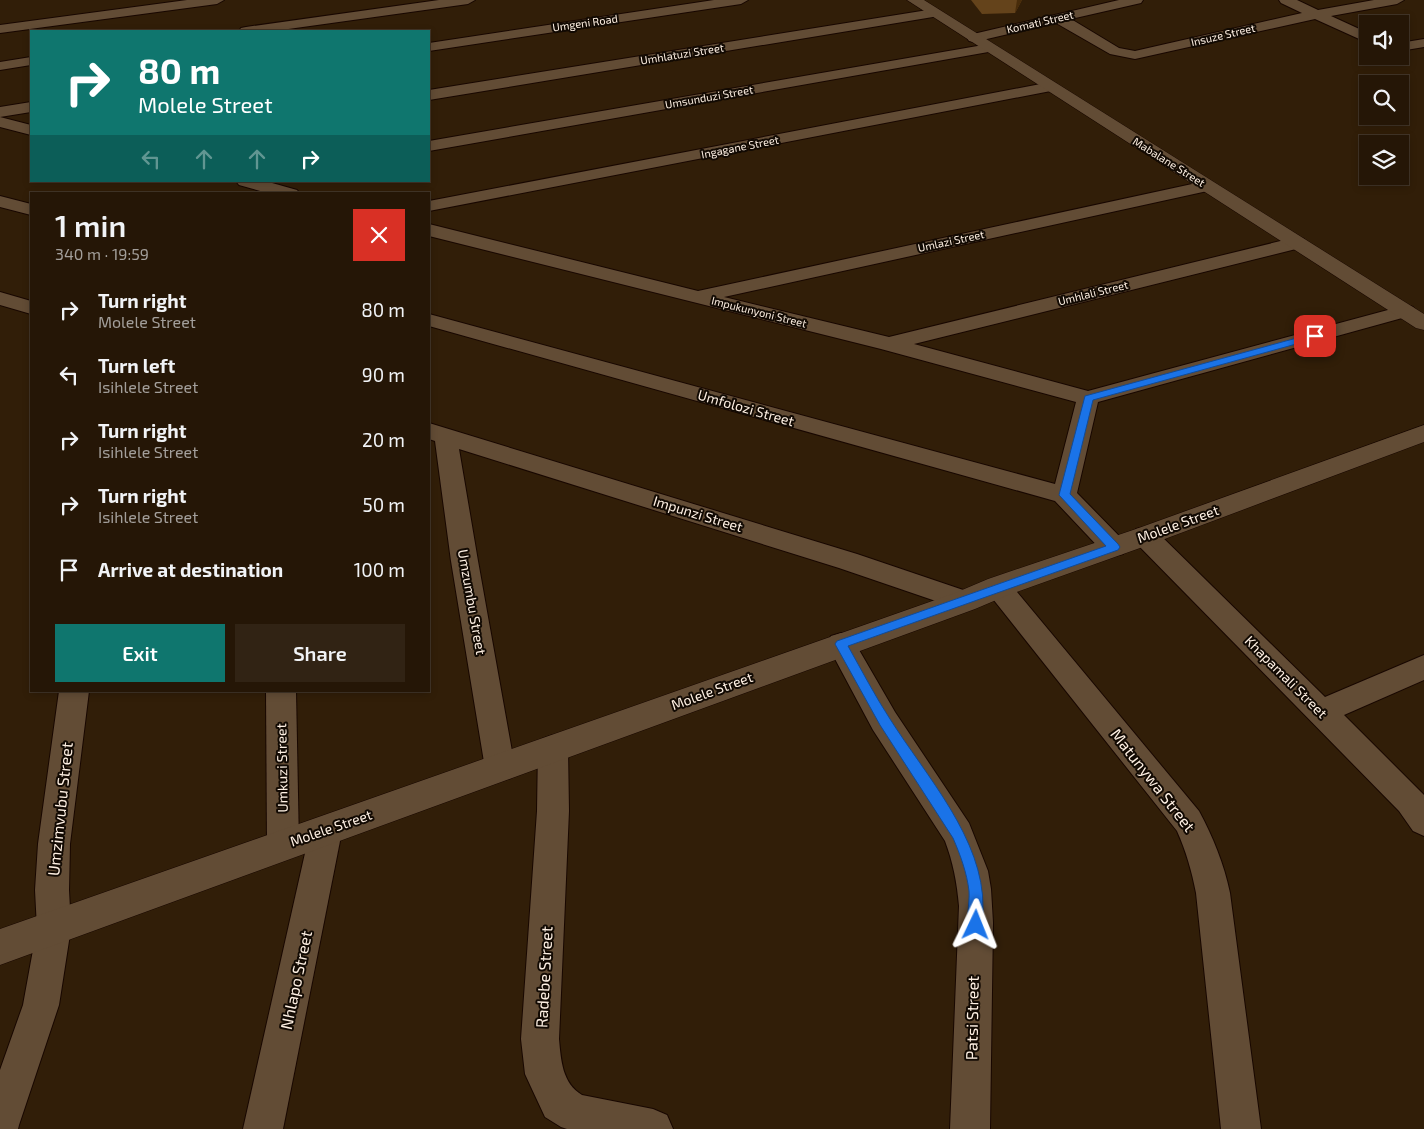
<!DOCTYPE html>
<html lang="en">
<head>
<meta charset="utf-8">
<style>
	body { margin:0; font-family:"Exo 2",sans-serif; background:#312314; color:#f1f3f6; height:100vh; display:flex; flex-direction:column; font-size:19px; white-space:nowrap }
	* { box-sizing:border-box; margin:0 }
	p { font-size:16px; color:#a39f9b }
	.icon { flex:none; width:28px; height:28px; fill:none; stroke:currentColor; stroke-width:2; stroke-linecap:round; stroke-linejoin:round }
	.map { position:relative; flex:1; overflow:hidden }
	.sheet { position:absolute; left:30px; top:192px; width:400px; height:500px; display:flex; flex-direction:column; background:#251606; border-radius:0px; box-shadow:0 2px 8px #0003,0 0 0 1px #423528 }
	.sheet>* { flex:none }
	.guide { position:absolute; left:30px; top:30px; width:400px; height:152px; border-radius:0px; box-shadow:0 2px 8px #0003,0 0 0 1px #423528; background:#0f766e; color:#fff; overflow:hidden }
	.buttons { position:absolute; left:1359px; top:15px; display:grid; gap:10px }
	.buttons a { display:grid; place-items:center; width:50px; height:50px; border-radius:0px; background:#251606; box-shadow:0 2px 8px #0003,0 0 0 1px #423528; font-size:25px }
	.pin { position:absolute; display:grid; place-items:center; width:42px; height:42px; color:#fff; margin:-21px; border-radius:10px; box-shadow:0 2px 8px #0006 }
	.me { position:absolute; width:55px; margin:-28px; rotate:2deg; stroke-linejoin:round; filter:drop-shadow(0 0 4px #0008) }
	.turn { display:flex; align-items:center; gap:18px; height:105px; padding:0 25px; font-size:22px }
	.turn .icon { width:65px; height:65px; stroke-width:2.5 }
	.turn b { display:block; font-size:35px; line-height:42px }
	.lanes { display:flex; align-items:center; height:48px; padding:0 25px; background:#0003; justify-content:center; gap:25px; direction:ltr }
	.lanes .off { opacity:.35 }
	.round { display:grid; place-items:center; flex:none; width:52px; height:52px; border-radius:0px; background:#312314 }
	.summary { display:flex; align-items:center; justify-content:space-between; height:85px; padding:0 25px }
	h1 { font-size:30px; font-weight:600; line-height:38px }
	.action { display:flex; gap:10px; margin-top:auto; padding:10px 25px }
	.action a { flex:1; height:58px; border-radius:0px; background:#0f766e; color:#fff; font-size:20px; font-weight:600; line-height:58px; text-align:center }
	.action a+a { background:#312314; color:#f1f3f6 }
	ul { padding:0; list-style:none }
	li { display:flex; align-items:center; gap:15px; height:65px; padding:0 25px }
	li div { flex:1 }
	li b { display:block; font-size:19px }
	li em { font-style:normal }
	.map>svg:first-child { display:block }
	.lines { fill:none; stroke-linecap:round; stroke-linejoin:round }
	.minor-casing { stroke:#180700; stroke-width:2 }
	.tertiary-casing { stroke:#180700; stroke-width:1 }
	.minor { fill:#624c35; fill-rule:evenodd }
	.tertiary { fill:#624c35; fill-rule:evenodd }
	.wall { fill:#64431b }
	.shaded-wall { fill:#482c0a }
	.route { fill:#1a73e8; stroke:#114b97 }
	.labels { text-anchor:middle; stroke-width:4; stroke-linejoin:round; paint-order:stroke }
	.far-street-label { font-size:11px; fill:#fef0e3; stroke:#120a03 }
	.street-label { font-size:14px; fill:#fef0e3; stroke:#120a03 }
	.near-street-label { font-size:16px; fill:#fef0e3; stroke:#120a03 }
</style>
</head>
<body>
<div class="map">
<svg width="1424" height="1129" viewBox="0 0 1424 1129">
	<rect width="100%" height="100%" fill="#311e08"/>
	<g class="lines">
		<g class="minor-casing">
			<g id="minor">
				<polygon points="187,0 224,0 217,4 0,33 0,25"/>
				<polygon points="439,0 475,0 468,4 274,31 239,31 241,28 246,27"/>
				<polygon points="714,0 748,0 741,4 429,51 429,43"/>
				<polygon points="1119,0 1143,0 1141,3 1071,19 1119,48 1135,51 1302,13 1281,3 1279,0 1297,0 1318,10 1374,0 1404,0 1397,4 1331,16 1368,33 1368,43 1315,19 1135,59 1110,54 1056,23 974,42 969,41 967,38 969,35"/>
				<polygon points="934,9 939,10 941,13 939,16 429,100 429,90"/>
				<polygon points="1424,39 1424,47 1400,51 1400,43"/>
				<polygon points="989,44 994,45 996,48 994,51 429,151 429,141"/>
				<polygon points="31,57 31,65 0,70 0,62"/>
				<polygon points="1051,82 1056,84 1059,87 1056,90 429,211 429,201"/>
				<polygon points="31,102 31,112 0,117 0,107"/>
				<polygon points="0,117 31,125 31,135 0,127"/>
				<polygon points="236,181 265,181 297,190 300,194 271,194 239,185"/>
				<polygon points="1206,181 1212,182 1215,186 1212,190 724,297 889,337 1297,237 1304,239 1306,243 1304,247 914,344 1088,391 1399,307 1406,305 1413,307 1416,311 1413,315 1098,402 1077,493 1123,540 1127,547 1123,554 1114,556 1105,554 1055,501 429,326 429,314 1055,484 1076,402 881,349 429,236 429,224 698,291"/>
				<polygon points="0,196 31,204 31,215 0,207"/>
				<polygon points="0,292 31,301 31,314 0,305"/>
				<polygon points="429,423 857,554 975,594 979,601 975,608 965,611 839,568 459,449 478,561 515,768 511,778 500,781 489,778 485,768 451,561 435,441 429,439"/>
				<polygon points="1145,527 1154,529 1325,697 1424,655 1424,680 1344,715 1424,795 1424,836 1413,831 1399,811 1136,543 1132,536 1136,529"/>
				<path d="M998 577 1007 580 1199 811C1213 837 1224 864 1230 893L1261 1129H1221L1196 893C1192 872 1186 851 1177 831L989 594 985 587 989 580Z"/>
				<path d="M841 633 851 636 895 712 969 823 988 871 991 889 993 923 990 1129H950L959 906C957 883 953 862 945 841L873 730 827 644 831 636Z"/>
				<polygon points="59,691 89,691 70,844 69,890 71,928 59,1005 19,1125 18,1129 0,1129 0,1070 23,1005 37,928 35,890 38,844"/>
				<polygon points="266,691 296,691 299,845 295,856 283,860 271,856 267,845"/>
				<path d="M553 735 564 739 568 748 569 811 559 1039C561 1060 562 1083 582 1095L653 1109 667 1115 673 1129H567L561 1127 545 1117 531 1087 525 1074 521 1039 537 811 538 748 542 739Z"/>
				<polygon points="326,816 337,821 342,831 283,1129 243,1129 310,831 315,821"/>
			</g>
		</g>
		<g class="tertiary-casing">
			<g id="tertiary">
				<polygon points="907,0 924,0 1424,314 1424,330 1416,328"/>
				<polygon points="1424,425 1424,442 1154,543 1008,595 975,609 0,965 0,929 955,593 988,579 1136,529"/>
			</g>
		</g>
		<use href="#minor" class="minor"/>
		<use href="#tertiary" class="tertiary"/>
	</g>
	<polygon class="wall" points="971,0 1022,0 1015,13 982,14"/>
	<polygon class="shaded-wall" points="1017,0 1022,0 1015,13"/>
	<path class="route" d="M1315 333 1318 334V338L1093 400 1070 494 1118 544 1120 547 1118 550 848 646C862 671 875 696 890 719 926 776 984 839 983 908 983 916 984 923 981 931L976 933 970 931C965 919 970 904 969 891 967 873 960 854 953 838L880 725 835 644 837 641 1106 546 1059 495 1085 396Z"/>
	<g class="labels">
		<g class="far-street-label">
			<text transform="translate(1040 22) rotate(-13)" y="4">Komati Street</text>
			<text transform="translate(585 23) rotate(-8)" y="4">Umgeni Road</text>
			<text transform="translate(1223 35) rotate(-13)" y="4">Insuze Street</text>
			<text transform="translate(682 54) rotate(-9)" y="4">Umhlatuzi Street</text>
			<text transform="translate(709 97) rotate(-10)" y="4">Umsunduzi Street</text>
			<text transform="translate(740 147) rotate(-11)" y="4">Ingagane Street</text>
			<text transform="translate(1169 162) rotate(32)" y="4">Mabalane Street</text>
			<text transform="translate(951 241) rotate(-12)" y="4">Umlazi Street</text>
			<text transform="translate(1093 293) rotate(-14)" y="4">Umhlali Street</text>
			<text transform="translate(759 312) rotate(14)" y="4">Impukunyoni Street</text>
		</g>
		<g class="street-label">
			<text transform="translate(746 408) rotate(16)" y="5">Umfolozi Street</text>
			<text transform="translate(698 514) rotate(17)" y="5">Impunzi Street</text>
			<text transform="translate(1178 524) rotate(-20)" y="5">Molele Street</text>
			<text transform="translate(472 602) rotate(80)" y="5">Umzumbu Street</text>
			<text transform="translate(1286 677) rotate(45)" y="5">Khapamali Street</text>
			<text transform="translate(712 691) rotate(-20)" y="5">Molele Street</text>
			<text transform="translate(282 768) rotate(-91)" y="5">Umkuzi Street</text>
			<text transform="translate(331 828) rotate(-19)" y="5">Molele Street</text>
		</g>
		<g class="near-street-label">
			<text transform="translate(1153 780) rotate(52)" y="6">Matunywa Street</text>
			<text transform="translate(60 809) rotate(-84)" y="6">Umzimvubu Street</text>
			<text transform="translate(544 977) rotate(-87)" y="6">Radebe Street</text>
			<text transform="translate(296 980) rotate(-78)" y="6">Nhlapo Street</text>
			<text transform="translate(972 1018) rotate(-89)" y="6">Patsi Street</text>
		</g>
	</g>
</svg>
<div class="buttons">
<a><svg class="icon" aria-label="sound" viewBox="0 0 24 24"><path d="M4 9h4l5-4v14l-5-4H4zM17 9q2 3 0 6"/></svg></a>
<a><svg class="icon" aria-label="search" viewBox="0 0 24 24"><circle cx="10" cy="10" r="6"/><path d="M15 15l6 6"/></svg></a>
<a><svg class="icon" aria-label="layers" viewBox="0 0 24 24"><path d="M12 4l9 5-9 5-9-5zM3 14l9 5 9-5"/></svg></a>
</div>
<div class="pin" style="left:1315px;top:336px;background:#d93025"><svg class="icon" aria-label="arrive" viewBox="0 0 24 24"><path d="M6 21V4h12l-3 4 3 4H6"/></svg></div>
<svg class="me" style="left:976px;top:925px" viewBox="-20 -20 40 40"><path d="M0-17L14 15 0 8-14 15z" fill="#1a73e8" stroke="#fff" stroke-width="4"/></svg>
<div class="guide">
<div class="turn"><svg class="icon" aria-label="right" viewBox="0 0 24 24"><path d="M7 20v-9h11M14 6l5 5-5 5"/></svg><div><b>80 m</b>Molele Street</div></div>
<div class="lanes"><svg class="icon off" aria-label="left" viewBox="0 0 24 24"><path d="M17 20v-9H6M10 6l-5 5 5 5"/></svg><svg class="icon off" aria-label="ahead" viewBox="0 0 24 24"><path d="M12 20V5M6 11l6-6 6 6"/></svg><svg class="icon off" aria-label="ahead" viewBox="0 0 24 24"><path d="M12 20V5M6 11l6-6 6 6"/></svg><svg class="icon" aria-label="right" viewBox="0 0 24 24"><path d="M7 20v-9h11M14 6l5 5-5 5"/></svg></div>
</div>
<section class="sheet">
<div class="summary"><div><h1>1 min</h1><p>340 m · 19:59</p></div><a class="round" style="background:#d93025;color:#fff"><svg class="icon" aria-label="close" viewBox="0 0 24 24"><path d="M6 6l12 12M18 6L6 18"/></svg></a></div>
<ul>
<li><svg class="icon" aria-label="right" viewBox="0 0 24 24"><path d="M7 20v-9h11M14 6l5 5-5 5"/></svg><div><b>Turn right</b><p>Molele Street</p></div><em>80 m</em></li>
<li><svg class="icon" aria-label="left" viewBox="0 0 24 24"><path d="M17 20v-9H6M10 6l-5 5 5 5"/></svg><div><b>Turn left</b><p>Isihlele Street</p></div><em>90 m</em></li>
<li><svg class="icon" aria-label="right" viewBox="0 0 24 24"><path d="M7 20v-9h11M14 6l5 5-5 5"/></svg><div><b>Turn right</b><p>Isihlele Street</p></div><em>20 m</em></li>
<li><svg class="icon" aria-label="right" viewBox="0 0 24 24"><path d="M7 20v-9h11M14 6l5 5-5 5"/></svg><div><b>Turn right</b><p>Isihlele Street</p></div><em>50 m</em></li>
<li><svg class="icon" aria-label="arrive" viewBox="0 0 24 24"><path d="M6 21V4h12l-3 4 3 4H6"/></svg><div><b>Arrive at destination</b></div><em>100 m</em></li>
</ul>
<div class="action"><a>Exit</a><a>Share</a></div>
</section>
</div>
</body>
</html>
